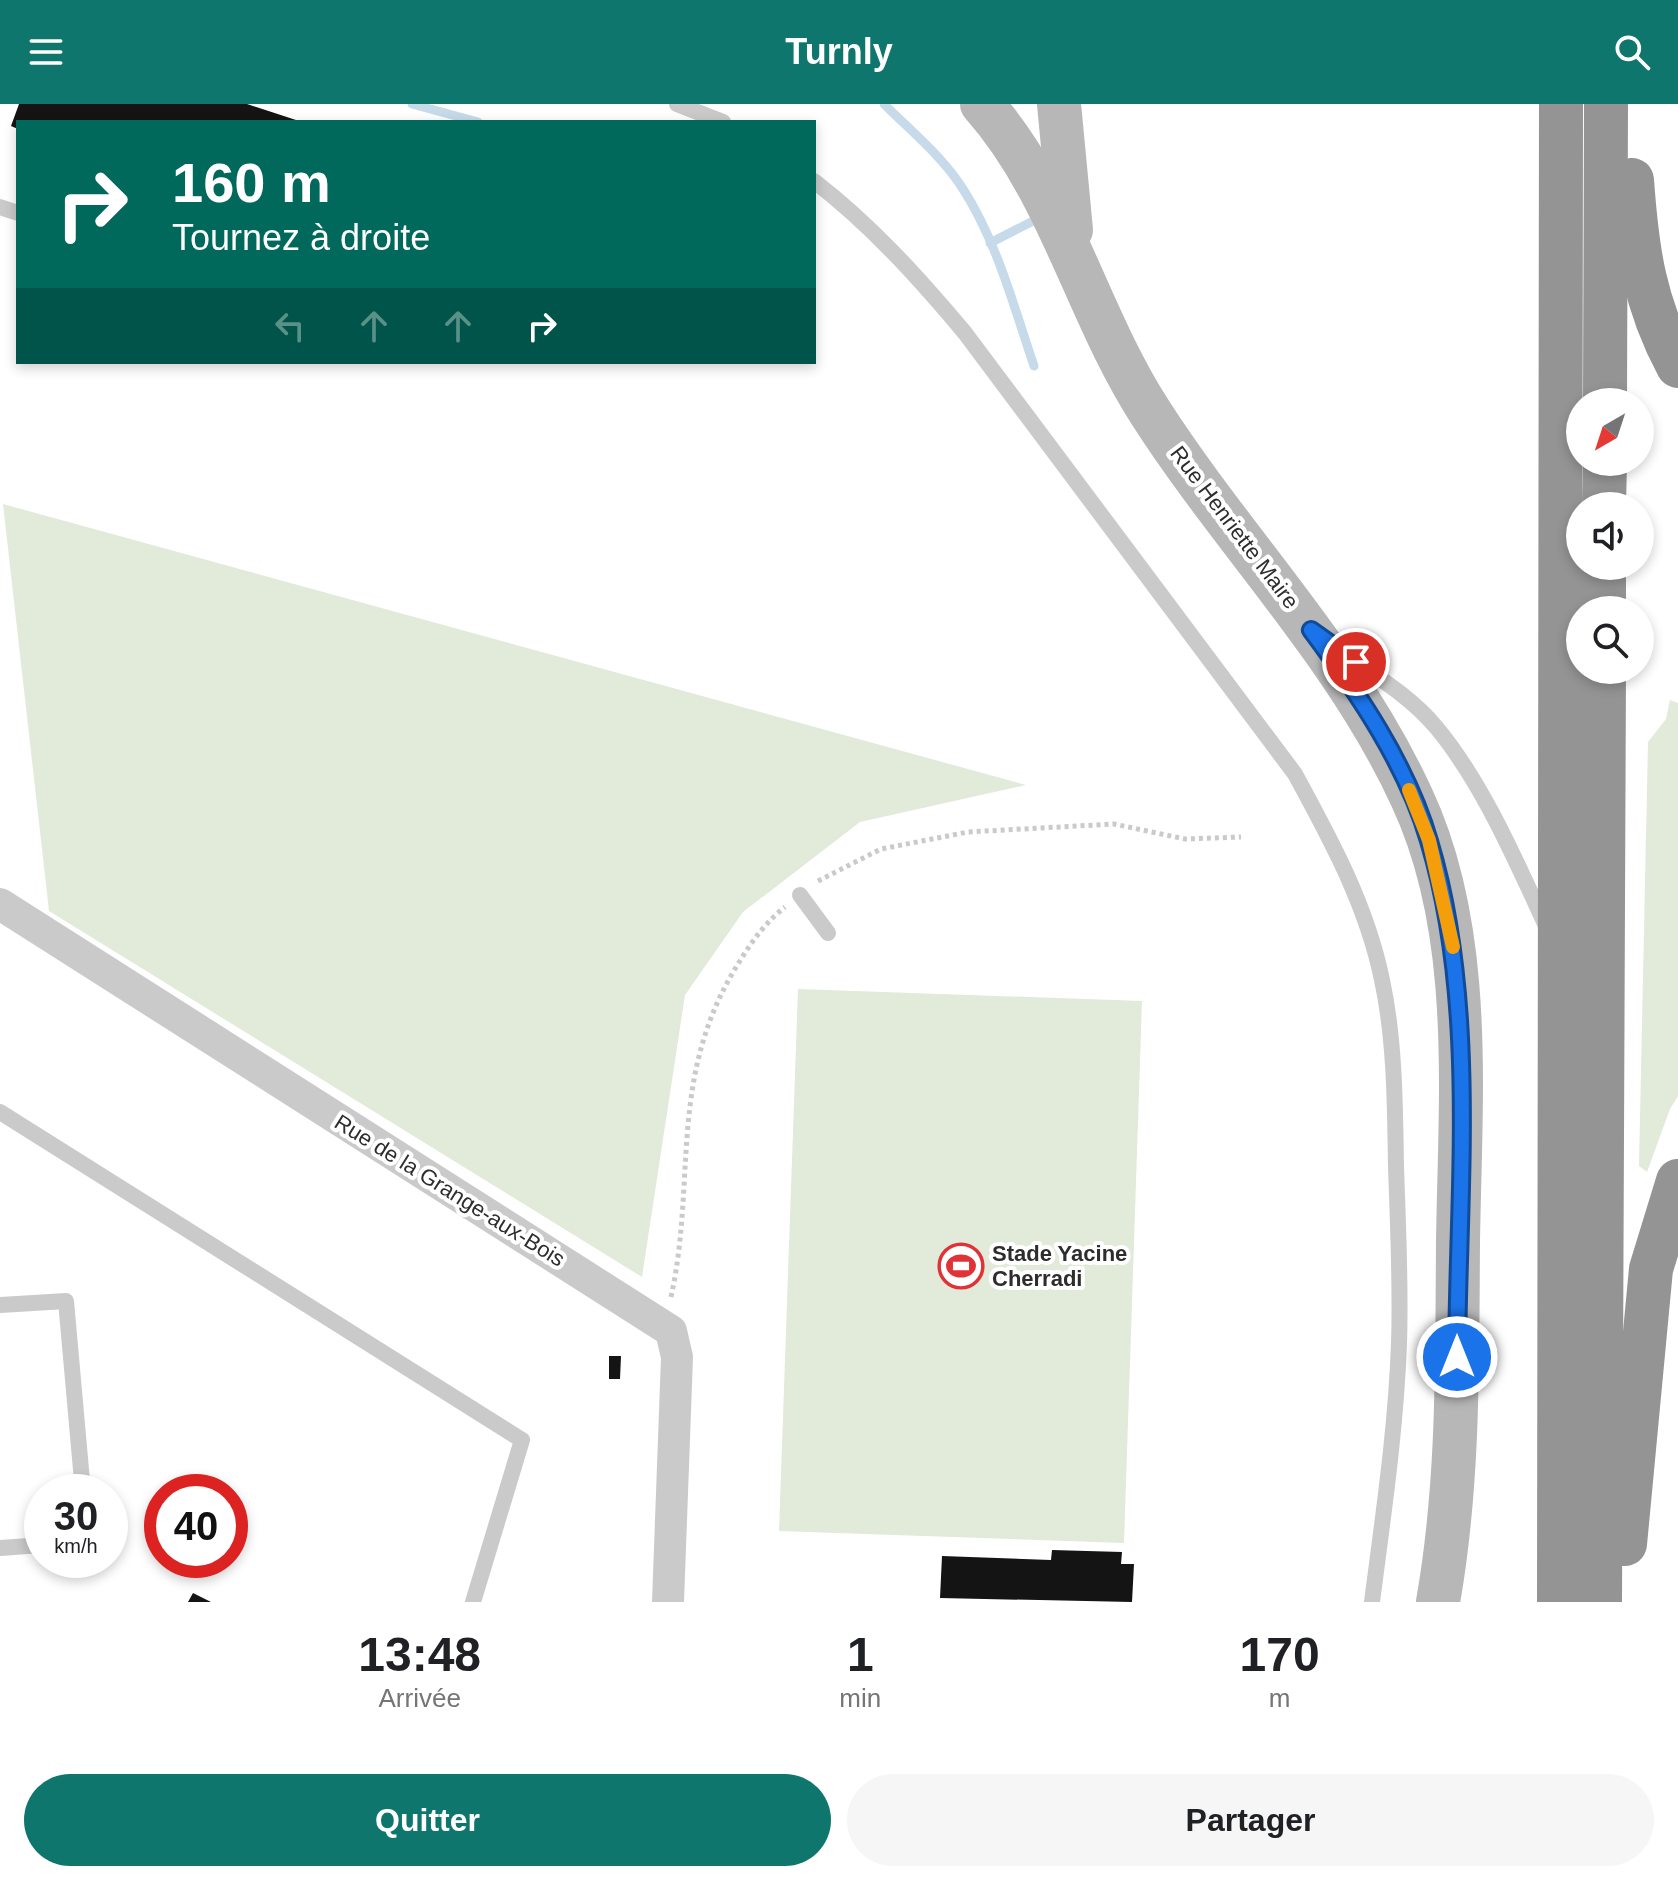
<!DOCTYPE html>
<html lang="fr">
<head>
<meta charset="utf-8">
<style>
	body { margin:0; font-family:Arial,sans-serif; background:#f6f6f6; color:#202124; height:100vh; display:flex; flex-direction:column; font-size:30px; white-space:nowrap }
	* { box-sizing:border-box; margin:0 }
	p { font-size:26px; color:#757577 }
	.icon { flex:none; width:44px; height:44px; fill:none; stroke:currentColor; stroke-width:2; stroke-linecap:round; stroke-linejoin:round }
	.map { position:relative; height:1498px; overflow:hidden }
	.sheet { display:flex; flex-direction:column; background:#fff; flex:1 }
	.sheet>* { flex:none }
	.banner { position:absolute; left:16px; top:16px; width:800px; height:244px; border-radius:0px; box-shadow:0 4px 12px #0003; background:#00695c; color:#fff; overflow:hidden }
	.needle { width:52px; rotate:219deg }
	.buttons { position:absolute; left:1566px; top:284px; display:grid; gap:16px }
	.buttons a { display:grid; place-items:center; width:88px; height:88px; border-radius:50%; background:#fff; box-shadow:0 4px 12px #0003; font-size:40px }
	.speed { position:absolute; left:24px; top:1370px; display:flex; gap:16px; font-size:40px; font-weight:700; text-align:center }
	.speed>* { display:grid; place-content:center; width:104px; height:104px; border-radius:50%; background:#fff; box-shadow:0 4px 12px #0003; line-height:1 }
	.speed small { font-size:20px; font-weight:400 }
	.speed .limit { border:12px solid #d22; background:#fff; color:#111 }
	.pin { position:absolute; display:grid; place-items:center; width:68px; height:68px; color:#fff; margin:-34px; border:4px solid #fff; border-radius:50%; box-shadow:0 2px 8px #0007 }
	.me { position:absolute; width:88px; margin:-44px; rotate:0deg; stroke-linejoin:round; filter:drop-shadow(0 0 6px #0008) }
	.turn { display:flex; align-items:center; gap:28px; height:168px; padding:0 24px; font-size:36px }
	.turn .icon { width:104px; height:104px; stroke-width:2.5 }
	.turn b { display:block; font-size:56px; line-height:68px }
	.lanes { display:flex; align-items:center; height:76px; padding:0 24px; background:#0003; justify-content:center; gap:40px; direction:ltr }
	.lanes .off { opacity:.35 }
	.eta { display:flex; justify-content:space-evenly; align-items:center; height:136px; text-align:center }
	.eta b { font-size:48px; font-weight:800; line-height:56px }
	.cta { display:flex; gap:16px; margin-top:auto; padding:16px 24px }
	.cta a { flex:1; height:92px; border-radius:48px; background:#0f766e; color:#fff; font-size:32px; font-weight:800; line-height:92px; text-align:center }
	.cta a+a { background:#f6f6f6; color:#202124 }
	header { display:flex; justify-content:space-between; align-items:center; height:104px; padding:0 24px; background:#0f766e; color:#fff; font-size:36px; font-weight:800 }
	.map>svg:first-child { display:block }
	.green { fill:#e2eada }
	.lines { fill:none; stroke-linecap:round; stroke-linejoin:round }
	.stream { stroke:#c7daea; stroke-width:9 }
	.building { fill:#141414 }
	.path { stroke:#cacaca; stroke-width:5; stroke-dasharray:4 4; stroke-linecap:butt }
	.lane { stroke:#cacaca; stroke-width:16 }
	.street { stroke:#cacaca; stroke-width:32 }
	.secondary { stroke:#b7b7b7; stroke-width:44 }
	.highway { stroke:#949494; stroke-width:44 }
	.route-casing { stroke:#114b97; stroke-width:20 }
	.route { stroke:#1a73e8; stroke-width:14 }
	.slow { stroke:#f59e0b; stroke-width:14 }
	.labels { text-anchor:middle; stroke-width:8; stroke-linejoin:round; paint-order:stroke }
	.street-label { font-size:22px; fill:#2d2d2d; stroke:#fff }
	.poi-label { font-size:22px; font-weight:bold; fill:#2d2d2d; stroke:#fff; text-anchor:start }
</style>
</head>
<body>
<header><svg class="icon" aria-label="menu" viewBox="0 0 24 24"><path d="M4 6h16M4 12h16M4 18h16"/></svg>Turnly<svg class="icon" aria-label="search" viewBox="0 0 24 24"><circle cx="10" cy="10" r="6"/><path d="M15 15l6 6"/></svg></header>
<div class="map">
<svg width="1678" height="1498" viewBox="0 0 1678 1498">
	<rect width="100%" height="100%" fill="#fff"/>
	<g class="green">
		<polygon points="3,400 1026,681 860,718 743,808 685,891 642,1173 49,807"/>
		<polygon points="1670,596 1678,599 1678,992 1670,1005 1647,1068 1639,1062 1648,638 1666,615"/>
		<polygon points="798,885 1142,897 1124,1439 779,1427"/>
	</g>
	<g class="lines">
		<g class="stream">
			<polyline points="412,0 478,18"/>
			<path d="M884 0C911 27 943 53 963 85 997 138 1014 203 1034 262"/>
			<polyline points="990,139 1033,117"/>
		</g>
	</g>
	<g class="building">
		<polygon points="19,0 247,0 299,17 18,18 18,25 11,22"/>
		<polygon points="609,1252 621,1252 620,1275 609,1275"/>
		<polygon points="1052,1446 1122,1448 1121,1460 1134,1460 1132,1498 940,1494 942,1452 1051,1456"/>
		<polygon points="193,1489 211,1498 188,1498"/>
	</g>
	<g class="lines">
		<g class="path">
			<polyline points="818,777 881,745 968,728 1114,720 1185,735 1241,733"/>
			<path d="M671 1193C696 1080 669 979 732 870 746 846 762 821 785 803"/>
		</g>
		<g class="lane">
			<polyline points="677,0 723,18"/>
			<path d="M814 77C871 121 918 173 965 229L1295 670C1331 736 1367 802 1382 876 1395 936 1395 1002 1396 1063 1398 1122 1401 1181 1399 1239 1396 1326 1383 1412 1372 1498"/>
			<polyline points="0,103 18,109"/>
			<path d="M1345 550C1376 572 1411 593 1436 623 1482 678 1516 757 1546 822"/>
			<polyline points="800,791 828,829"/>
			<polyline points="0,1008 522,1336 473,1498"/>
			<polyline points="0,1201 66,1197 83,1388"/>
			<polyline points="0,1444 42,1441"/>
		</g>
		<polyline class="street" points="0,800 671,1227 677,1253 668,1498"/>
		<g class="secondary">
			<path d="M982 0C1061 89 1086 209 1150 308 1234 439 1346 550 1412 694 1475 829 1460 993 1458 1138 1457 1259 1459 1379 1438 1498"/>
			<polyline points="1059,0 1071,126"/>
		</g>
		<g class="highway">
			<path d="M1632 76C1637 146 1644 199 1678 262"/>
			<polyline points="1605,298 1606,0"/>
			<polyline points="1604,402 1605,358"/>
			<polyline points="1604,506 1604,462"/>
			<polyline points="1625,1440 1651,1165 1678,1077"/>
			<polyline points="1559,1498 1561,0"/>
			<polyline points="1600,1498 1604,566"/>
		</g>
	</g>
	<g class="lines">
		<g class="route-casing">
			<path id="route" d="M1356 558 1311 526C1358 589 1407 661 1429 737 1478 899 1458 1085 1457 1253"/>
		</g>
		<use href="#route" class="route"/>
		<polyline class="slow" points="1409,686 1429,736 1453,843"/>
	</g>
	<defs>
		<g id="stadium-ring" transform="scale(2.3)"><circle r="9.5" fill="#fff" stroke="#e03237" stroke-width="1.5"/><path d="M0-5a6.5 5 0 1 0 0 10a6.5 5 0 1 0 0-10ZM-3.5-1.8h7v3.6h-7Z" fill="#e03237"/></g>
	</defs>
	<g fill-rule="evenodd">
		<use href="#stadium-ring" x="961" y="1162"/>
	</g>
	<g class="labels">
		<g class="street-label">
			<text transform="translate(1235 423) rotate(53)" y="8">Rue Henriette Maire</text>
			<text transform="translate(450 1086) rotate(32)" y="8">Rue de la Grange-aux-Bois</text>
		</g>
		<g class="poi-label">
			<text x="992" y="1157">Stade Yacine<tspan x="992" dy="25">Cherradi</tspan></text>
		</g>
	</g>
</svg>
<div class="buttons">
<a><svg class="needle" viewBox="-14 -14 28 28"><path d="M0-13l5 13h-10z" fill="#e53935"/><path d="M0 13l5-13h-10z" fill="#757577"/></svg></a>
<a><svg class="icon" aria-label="sound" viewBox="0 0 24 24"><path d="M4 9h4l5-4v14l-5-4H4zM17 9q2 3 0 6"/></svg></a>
<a><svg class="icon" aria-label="search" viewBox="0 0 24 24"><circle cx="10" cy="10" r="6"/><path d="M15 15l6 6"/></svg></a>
</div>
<div class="speed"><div>30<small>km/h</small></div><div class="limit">40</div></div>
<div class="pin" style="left:1356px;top:558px;background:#d93025"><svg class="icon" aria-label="arrive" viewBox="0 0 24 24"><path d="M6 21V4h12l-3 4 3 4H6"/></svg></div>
<svg class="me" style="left:1457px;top:1253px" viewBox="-20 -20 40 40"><circle r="17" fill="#1a73e8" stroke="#fff" stroke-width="3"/><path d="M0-11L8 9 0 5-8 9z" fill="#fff"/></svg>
<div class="banner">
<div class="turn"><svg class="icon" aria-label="right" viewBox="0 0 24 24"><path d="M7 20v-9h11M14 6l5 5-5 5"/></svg><div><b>160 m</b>Tournez à droite</div></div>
<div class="lanes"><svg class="icon off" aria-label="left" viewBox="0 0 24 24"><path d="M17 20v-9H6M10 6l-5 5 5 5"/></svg><svg class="icon off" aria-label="ahead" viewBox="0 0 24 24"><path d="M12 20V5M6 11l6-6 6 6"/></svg><svg class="icon off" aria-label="ahead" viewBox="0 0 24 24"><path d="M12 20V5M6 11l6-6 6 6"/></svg><svg class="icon" aria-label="right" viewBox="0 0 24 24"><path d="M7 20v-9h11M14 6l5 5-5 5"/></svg></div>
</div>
</div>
<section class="sheet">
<div class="eta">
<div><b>13:48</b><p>Arrivée</p></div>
<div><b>1</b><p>min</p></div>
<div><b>170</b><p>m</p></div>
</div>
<div class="cta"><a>Quitter</a><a>Partager</a></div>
</section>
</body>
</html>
